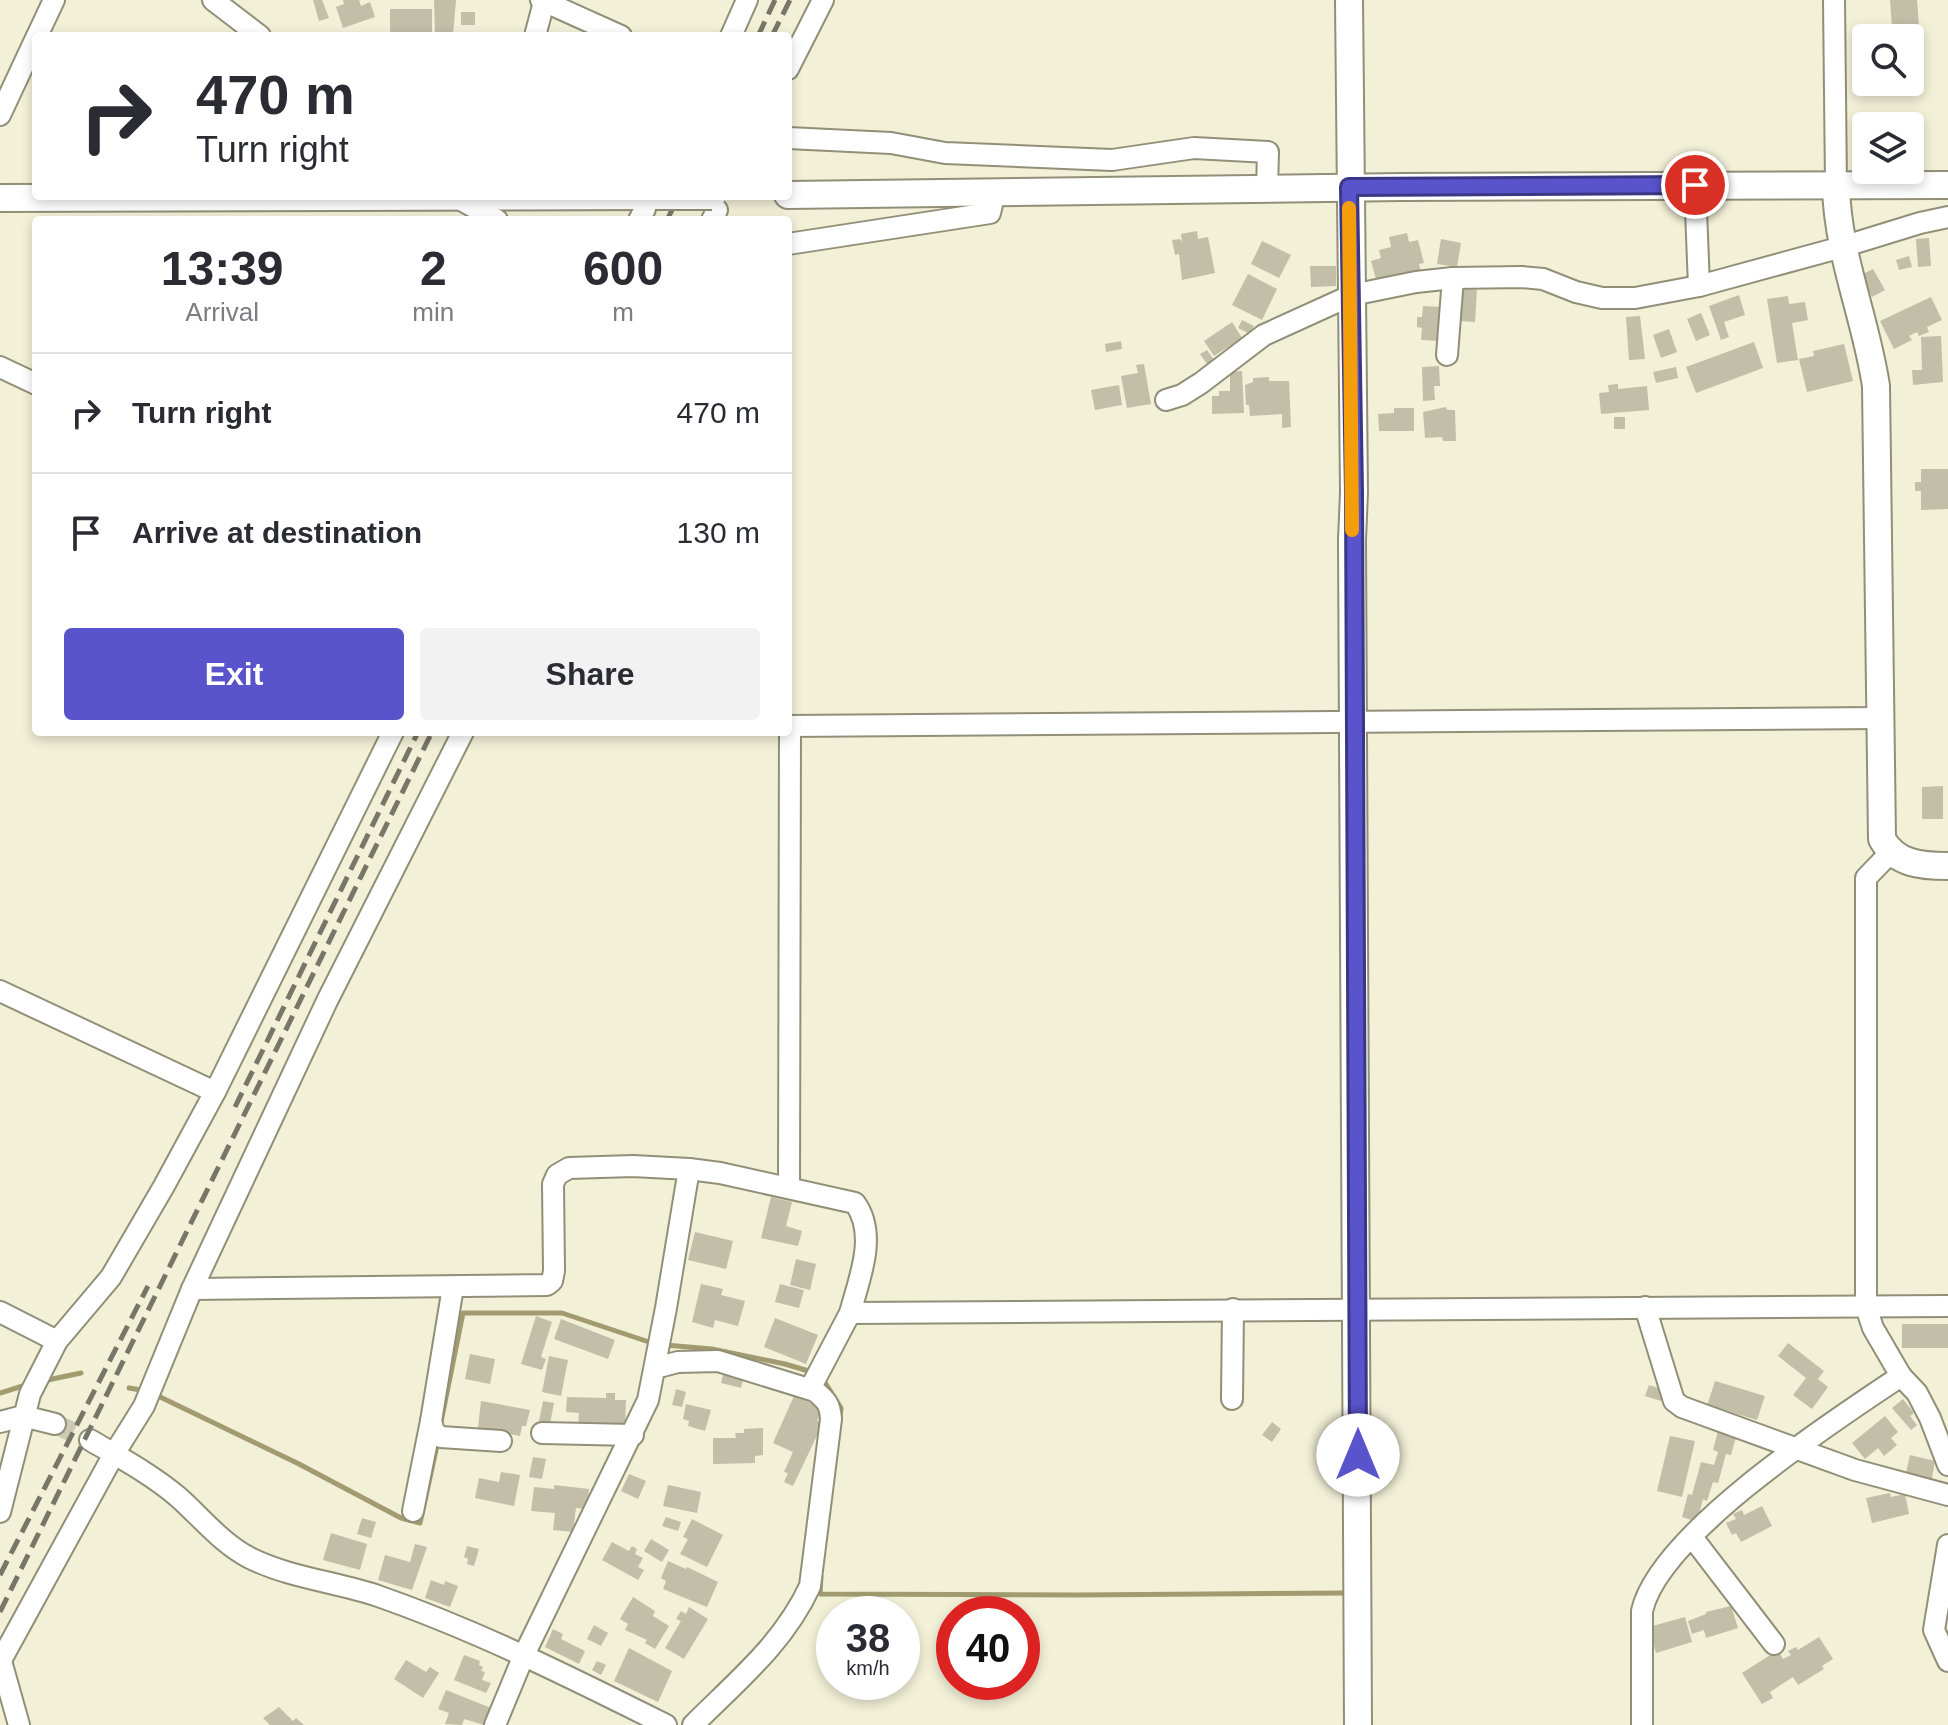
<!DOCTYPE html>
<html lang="en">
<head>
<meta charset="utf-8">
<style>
	body { margin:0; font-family:Helvetica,sans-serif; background:#f2f2f3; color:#2b2b33; height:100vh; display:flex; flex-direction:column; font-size:30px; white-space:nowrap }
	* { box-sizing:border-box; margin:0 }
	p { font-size:26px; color:#7c7c81 }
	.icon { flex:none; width:44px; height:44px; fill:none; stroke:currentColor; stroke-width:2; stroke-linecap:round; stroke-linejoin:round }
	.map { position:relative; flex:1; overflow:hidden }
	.drawer { position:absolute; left:32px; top:216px; width:760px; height:520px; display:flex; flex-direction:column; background:#fff; border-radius:8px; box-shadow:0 4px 12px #0003 }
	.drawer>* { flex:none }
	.guide { position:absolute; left:32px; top:32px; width:760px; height:168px; border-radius:8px; box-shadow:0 4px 12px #0003; background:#fff; color:#2b2b33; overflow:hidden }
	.buttons { position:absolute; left:1852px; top:24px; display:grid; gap:16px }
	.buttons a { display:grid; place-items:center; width:72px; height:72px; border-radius:8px; background:#fff; box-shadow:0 4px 12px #0003; font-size:40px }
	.speed { position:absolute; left:816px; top:1596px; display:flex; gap:16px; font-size:40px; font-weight:700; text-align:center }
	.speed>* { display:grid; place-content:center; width:104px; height:104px; border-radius:50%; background:#fff; box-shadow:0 4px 12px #0003; line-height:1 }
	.speed small { font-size:20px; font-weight:400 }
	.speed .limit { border:12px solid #d22; background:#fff; color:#111 }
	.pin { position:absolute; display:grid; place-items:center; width:68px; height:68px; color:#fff; margin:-34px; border:4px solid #fff; border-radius:50%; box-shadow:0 2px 8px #0007 }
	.me { position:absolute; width:88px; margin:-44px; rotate:0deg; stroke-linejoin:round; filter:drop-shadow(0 0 6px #0008) }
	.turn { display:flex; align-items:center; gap:28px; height:168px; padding:0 32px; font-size:36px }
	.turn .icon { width:104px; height:104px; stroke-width:2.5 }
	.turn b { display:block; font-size:56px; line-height:68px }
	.eta { display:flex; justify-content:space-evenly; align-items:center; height:136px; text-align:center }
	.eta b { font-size:48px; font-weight:800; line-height:56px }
	.action { display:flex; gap:16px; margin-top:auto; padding:16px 32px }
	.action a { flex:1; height:92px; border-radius:8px; background:#5a54cc; color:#fff; font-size:32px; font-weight:800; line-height:92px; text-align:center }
	.action a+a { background:#f2f2f3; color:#2b2b33 }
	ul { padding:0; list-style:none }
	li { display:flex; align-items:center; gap:24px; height:120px; padding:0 32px; border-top:2px solid #e1e1e2 }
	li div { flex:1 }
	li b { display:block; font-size:30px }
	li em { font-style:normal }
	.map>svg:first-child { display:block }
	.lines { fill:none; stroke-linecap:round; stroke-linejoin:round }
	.stream { stroke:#a19b6f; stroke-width:5 }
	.building { fill:#c2bea7 }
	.minor-tunnel { stroke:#cccab5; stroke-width:20; stroke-dasharray:20 10; stroke-linecap:butt }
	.minor-casing { stroke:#928f78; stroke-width:24 }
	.tertiary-casing { stroke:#928f78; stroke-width:30 }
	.minor { stroke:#fff; stroke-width:20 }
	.tertiary { stroke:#fff; stroke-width:26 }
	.rail { stroke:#787668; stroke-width:5; stroke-dasharray:16 8; stroke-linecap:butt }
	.tertiary-bridge-casing { stroke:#928f78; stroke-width:30; stroke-linecap:butt }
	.tertiary-bridge { stroke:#fff; stroke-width:26 }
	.route-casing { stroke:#3a3785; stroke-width:20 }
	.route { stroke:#5a54cc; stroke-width:14 }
	.slow { stroke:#f59e0b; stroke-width:14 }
</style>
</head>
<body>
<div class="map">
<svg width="1948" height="1725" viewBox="0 0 1948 1725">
	<rect width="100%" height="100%" fill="#f3f0d8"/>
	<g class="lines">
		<g class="stream">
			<polyline points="665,1345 712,1349 785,1364 812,1372"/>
			<polyline points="821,1376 841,1408 840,1419"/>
			<polyline points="43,1381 81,1373"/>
			<polyline points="129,1388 147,1391"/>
			<polyline points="0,1393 29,1384"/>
			<polyline points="156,1395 299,1464 401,1518 420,1523 438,1441"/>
			<polyline points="440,1427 463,1313 562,1313 655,1344"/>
			<polyline points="821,1576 820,1594 1078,1595 1345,1593"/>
		</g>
	</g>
	<g class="building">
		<polygon points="313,0 322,0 329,18 319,21"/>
		<polygon points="343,0 359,0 361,6 370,2 375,17 343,28 336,7 344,4"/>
		<polygon points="434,0 456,0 453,35 435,35"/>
		<polygon points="1890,0 1917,0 1919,26 1892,28"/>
		<rect x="390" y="9" width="42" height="27"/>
		<rect x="461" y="12" width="14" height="13"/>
		<polygon points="1197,231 1198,239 1208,237 1215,273 1182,280 1179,254 1175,255 1172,240 1180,239 1182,242 1181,234"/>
		<polygon points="1407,233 1409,242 1418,240 1424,263 1419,264 1421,272 1377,283 1371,261 1381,258 1379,250 1391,247 1389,237"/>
		<polygon points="1929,238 1931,266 1918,267 1916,239"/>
		<polygon points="1441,239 1461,243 1457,267 1437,264"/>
		<polygon points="1262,241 1291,255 1279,278 1251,264"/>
		<polygon points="1909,256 1912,267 1899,270 1896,260"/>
		<polygon points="1310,266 1336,266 1336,286 1311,287"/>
		<polygon points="1873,269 1885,290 1872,297 1861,275"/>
		<polygon points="1248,274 1277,289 1262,320 1232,305"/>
		<polygon points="1462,289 1477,290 1475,322 1459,321"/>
		<polygon points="1739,295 1745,315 1724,322 1729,337 1721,340 1709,306"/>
		<polygon points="1788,296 1789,304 1805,302 1808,320 1792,323 1798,360 1777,363 1767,299"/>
		<polygon points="1931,297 1942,320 1927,327 1929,332 1919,336 1917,332 1909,336 1912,340 1894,349 1880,321"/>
		<polygon points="1423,306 1442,307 1440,341 1421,340 1422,328 1417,327 1417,317 1422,317"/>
		<polygon points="1701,313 1710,335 1696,341 1687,319"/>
		<polygon points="1640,316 1645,359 1629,360 1626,317"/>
		<polygon points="1242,320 1254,326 1250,334 1238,328"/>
		<polygon points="1232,322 1242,338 1214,356 1204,341"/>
		<polygon points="1669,329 1677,352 1661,358 1653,335"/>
		<polygon points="1941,336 1943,382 1913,385 1912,370 1922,370 1921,337"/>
		<polygon points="1121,341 1122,349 1106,352 1105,344"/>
		<polygon points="1754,342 1763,368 1696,393 1686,367"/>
		<polygon points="1844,344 1853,381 1807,392 1799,359 1814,356 1813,351"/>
		<polygon points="1207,350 1214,360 1207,364 1200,354"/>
		<polygon points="1144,364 1151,404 1127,408 1121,376 1138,373 1136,365"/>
		<polygon points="1439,366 1440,386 1434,386 1435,400 1423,401 1422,367"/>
		<polygon points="1676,367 1678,378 1656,383 1653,372"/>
		<polygon points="1242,371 1244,413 1212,414 1212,396 1219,396 1219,391 1230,391 1230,372"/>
		<polygon points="1269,377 1269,381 1289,381 1291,427 1282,428 1282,414 1250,416 1249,405 1246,405 1245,385 1253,382 1253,378"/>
		<polygon points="1618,384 1618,389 1647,386 1649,410 1601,414 1599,393 1609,392 1608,385"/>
		<polygon points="1119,385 1122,405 1095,410 1091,390"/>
		<polygon points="1446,407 1447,410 1455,410 1456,441 1443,441 1442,437 1425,438 1423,412"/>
		<polygon points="1394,408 1414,408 1414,431 1379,431 1378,414 1394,413"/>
		<rect x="1614" y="417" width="11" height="12"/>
		<polygon points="1921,469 1948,469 1948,509 1921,510 1921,491 1915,491 1915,482 1921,482"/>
		<polygon points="1943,786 1943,819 1922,819 1922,787"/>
		<polygon points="771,1197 792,1202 786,1226 802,1231 798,1246 761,1238"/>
		<polygon points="695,1232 733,1241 726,1269 688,1260"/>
		<polygon points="796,1259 816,1264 810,1290 790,1285"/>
		<polygon points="701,1284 723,1289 721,1295 745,1301 738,1326 715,1320 713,1328 692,1322"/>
		<polygon points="780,1284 804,1290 799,1308 775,1302"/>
		<polygon points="536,1316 552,1322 541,1357 546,1359 542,1370 521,1364"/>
		<polygon points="775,1318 818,1335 806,1364 764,1347"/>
		<polygon points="561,1319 615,1340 608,1359 554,1339"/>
		<rect x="1902" y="1324" width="46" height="24"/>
		<polygon points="1788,1343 1824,1371 1818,1379 1828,1387 1812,1409 1793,1395 1806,1378 1778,1356"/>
		<polygon points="470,1354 495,1359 490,1384 465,1379"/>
		<polygon points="549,1356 568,1360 561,1396 542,1392"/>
		<polygon points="724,1371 744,1376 741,1388 721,1383"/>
		<polygon points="1715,1381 1765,1396 1757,1420 1721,1409 1720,1413 1706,1409"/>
		<polygon points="1649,1385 1664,1390 1661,1401 1645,1396"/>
		<polygon points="676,1389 686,1392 682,1407 672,1405"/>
		<polygon points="606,1393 615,1393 615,1400 626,1400 625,1426 578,1425 579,1413 566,1412 567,1397 606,1398"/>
		<polygon points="794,1396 823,1408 817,1421 823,1423 793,1486 784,1482 788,1473 784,1472 793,1452 773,1443"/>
		<polygon points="1903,1399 1914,1413 1910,1416 1917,1425 1911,1430 1892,1408"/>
		<polygon points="481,1401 530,1410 526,1426 522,1426 520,1436 478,1428"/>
		<polygon points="543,1401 554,1403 550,1424 539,1421"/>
		<polygon points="686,1404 711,1410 705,1431 688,1426 689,1421 683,1419"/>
		<polygon points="1885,1416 1898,1432 1891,1438 1897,1445 1884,1456 1878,1448 1865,1459 1852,1443"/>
		<polygon points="1272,1422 1281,1429 1272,1442 1262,1435"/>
		<polygon points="763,1428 763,1455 755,1456 755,1463 713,1464 713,1438 736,1438 735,1433 744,1433 744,1429"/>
		<polygon points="1718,1431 1736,1437 1731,1455 1726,1454 1718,1483 1713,1482 1707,1501 1703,1499 1697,1522 1682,1517 1688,1494 1692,1495 1701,1462 1714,1465 1718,1452 1713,1450"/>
		<polygon points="1670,1436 1695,1441 1682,1497 1657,1491"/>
		<polygon points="1910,1455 1935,1461 1931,1483 1905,1477"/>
		<polygon points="533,1457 546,1459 542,1479 529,1477"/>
		<polygon points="501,1472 520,1475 514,1506 475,1498 479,1478 499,1482"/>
		<polygon points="629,1474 646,1481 638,1499 621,1491"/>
		<polygon points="554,1485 589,1489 587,1509 576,1508 573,1532 553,1530 555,1513 531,1511 534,1487 554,1489"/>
		<polygon points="668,1485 701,1492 697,1513 663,1506"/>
		<polygon points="1890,1493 1891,1497 1905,1494 1909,1514 1872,1523 1866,1498"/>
		<polygon points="1762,1506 1772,1526 1741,1542 1736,1533 1732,1535 1726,1523 1736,1519 1733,1514 1742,1510 1744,1515"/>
		<polygon points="666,1517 681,1522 678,1531 662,1526"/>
		<polygon points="362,1518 376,1522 371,1538 357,1534"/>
		<polygon points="692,1519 723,1535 707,1567 680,1554 688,1539 683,1537"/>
		<polygon points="331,1533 367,1544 360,1570 323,1560"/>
		<polygon points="651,1539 669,1550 662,1562 644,1551"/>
		<polygon points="612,1542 629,1551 632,1546 637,1549 635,1554 643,1558 638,1567 644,1570 638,1580 602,1560"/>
		<polygon points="415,1544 427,1547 412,1590 378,1580 385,1555 410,1562"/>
		<polygon points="467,1546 479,1549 474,1566 467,1564 468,1559 464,1557"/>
		<polygon points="668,1561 686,1569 687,1567 718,1582 707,1607 663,1589 666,1581 661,1578"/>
		<polygon points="431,1580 444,1585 445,1581 458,1586 450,1607 425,1598"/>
		<polygon points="633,1597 655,1611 653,1616 669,1626 655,1649 645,1643 647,1640 625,1630 628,1624 620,1619"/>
		<polygon points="1731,1606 1738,1628 1706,1638 1704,1630 1692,1634 1688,1621 1706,1614 1706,1612"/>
		<polygon points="689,1607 708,1619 684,1659 665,1648 681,1621 676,1619 681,1611 686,1614"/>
		<polygon points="1685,1617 1692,1642 1656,1653 1649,1627"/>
		<polygon points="594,1625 608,1633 601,1646 587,1639"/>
		<polygon points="553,1629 563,1634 561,1639 585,1651 579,1664 545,1647"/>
		<polygon points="1819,1637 1833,1659 1822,1666 1824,1669 1798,1685 1793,1677 1770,1692 1773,1698 1762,1704 1742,1673 1778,1650 1783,1659 1791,1655 1788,1651 1796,1647 1798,1650"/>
		<polygon points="629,1648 672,1671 658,1702 614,1681"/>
		<polygon points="464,1655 480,1661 479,1665 483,1667 481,1671 485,1672 482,1680 491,1683 486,1693 454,1680"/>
		<polygon points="406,1660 426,1672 430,1667 439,1673 423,1698 394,1679"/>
		<polygon points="597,1661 606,1665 601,1675 592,1670"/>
		<polygon points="446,1690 491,1708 484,1725 464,1719 462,1725 445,1724 449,1713 438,1709"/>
		<polygon points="279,1707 293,1721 296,1718 304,1725 270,1725 263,1718"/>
	</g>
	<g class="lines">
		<polyline class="minor-tunnel" points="55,1424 90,1440"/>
		<g class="minor-casing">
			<g id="minor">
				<polyline points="213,0 260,36"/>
				<polyline points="541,0 621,36"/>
				<polyline points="1834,0 1836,185"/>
				<polyline points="37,36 54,0"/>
				<polyline points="535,36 544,2"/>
				<polyline points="731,36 747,0"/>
				<polyline points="788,69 823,0"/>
				<polyline points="0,115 36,38"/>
				<polyline points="788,138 891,143 945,153 1112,160 1194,148 1268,152 1267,189"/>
				<polyline points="1695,185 1699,286"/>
				<polyline points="456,197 497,220"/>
				<polyline points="639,220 645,209"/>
				<polyline points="712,220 717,210"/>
				<polyline points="788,244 990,213 995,192"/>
				<polyline points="1447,355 1453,278"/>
				<polyline points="0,367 36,384"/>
				<polyline points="1166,400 1182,395 1201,383 1264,335 1352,295 1416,282 1453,278 1522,277 1543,279 1576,292 1602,298 1635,298 1699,286 1842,247 1920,223 1948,217"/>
				<polyline points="788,726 1880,718"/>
				<polyline points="1890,853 1866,878 1866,1307 1873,1328 1901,1376 1917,1393 1930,1418 1948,1465"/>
				<polyline points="0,991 215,1092"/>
				<polyline points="789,1188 790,726"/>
				<polyline points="453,1287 431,1421 434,1432 441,1437 501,1441"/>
				<path d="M192 1289 547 1285 552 1281 554 1271 553 1184 557 1175 569 1168 633 1166 689 1169 720 1173 855 1203C878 1235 859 1279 850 1313L1948 1306"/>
				<polyline points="1645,1307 1674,1401 1682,1407 1855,1470 1948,1495"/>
				<polyline points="0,1312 57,1341"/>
				<path d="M655 1368 678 1362 718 1361 815 1391C826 1400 830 1404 831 1419L810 1586C784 1643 737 1681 693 1725"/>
				<polyline points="810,1389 850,1313"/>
				<polyline points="1232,1399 1233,1309"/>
				<polyline points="0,1422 23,1416 55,1424"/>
				<polyline points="542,1433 633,1435"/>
				<path d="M90 1440C119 1457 151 1474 177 1496 200 1516 222 1544 250 1558 290 1578 337 1582 378 1596 478 1631 572 1678 666 1725"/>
				<polyline points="413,1511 431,1421"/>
				<polyline points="0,1512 30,1394 57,1341 111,1277 164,1186 215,1092 393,732"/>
				<polyline points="1692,1537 1774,1644"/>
				<polyline points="1948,1545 1934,1630 1948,1661"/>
				<polyline points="1,1661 19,1725"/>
				<polyline points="0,1662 114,1454 144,1406 192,1289 327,1001 463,732"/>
				<polyline points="495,1725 524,1655 648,1400 666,1308 689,1169"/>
				<path d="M1642 1725V1611C1659 1534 1835 1420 1901 1376"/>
			</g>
		</g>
		<g class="tertiary-casing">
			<g id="tertiary">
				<polyline points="1349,0 1354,492 1352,540 1358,1725"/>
				<path d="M1836 185C1837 254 1866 318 1876 386L1882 839C1896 864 1921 866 1948 866"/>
				<polyline points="788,195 1402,187 1948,185"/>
				<polyline points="0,198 657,196"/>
			</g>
		</g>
		<use href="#minor" class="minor"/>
		<use href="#tertiary" class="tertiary"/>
		<g class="rail">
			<polyline points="758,36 775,0"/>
			<polyline points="772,36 790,0"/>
			<polyline points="667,220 679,196"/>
			<polyline points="235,1107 418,732"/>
			<polyline points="0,1575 148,1286"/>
			<polyline points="0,1612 432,732"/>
		</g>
		<g class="tertiary-bridge-casing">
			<polyline id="tertiary-bridge" points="657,196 712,196"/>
		</g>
		<use href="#tertiary-bridge" class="tertiary-bridge"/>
	</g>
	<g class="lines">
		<g class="route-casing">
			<polyline id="route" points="1358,1455 1354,492 1349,187 1695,185"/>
		</g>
		<use href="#route" class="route"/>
		<polyline class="slow" points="1349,208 1352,530"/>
	</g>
</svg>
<div class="buttons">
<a><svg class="icon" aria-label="search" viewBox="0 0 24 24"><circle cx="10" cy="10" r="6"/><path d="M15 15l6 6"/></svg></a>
<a><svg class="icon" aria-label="layers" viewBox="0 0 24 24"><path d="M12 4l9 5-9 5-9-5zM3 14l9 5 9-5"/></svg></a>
</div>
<div class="speed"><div>38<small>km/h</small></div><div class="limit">40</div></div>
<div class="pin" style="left:1695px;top:185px;background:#d93025"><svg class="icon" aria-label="arrive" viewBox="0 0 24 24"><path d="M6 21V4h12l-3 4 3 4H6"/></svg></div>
<svg class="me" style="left:1358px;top:1455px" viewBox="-20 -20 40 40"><circle r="19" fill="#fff"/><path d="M0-13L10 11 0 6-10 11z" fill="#5a54cc"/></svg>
<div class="guide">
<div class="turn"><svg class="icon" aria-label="right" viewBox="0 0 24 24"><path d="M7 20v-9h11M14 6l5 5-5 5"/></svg><div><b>470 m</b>Turn right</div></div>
</div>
<section class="drawer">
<div class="eta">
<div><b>13:39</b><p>Arrival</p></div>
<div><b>2</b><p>min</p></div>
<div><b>600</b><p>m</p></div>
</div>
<ul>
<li><svg class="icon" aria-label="right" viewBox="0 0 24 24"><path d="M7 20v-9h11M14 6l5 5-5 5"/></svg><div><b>Turn right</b></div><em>470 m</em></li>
<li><svg class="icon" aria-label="arrive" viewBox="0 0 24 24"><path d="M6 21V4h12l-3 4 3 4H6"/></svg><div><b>Arrive at destination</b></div><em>130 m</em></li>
</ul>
<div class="action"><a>Exit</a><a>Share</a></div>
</section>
</div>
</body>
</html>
